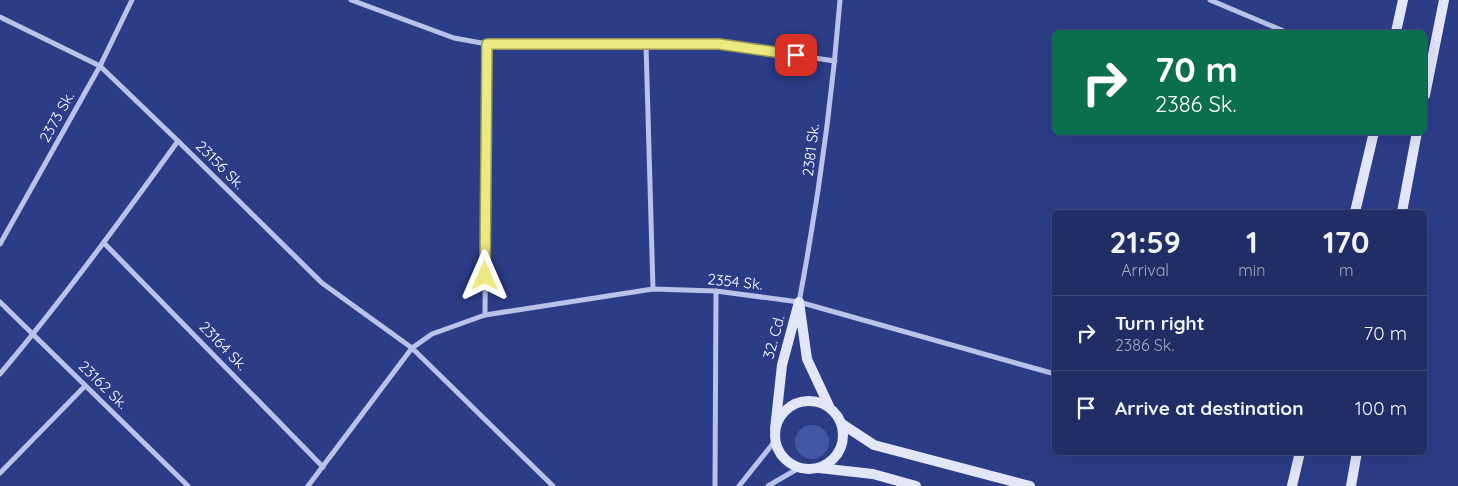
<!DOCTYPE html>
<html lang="en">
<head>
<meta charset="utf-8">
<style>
	body { margin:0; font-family:Quicksand,sans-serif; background:#2d3a6f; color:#f1f3f6; height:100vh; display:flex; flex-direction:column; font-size:19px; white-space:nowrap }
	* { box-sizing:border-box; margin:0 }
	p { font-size:16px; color:#a2a8bf }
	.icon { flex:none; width:28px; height:28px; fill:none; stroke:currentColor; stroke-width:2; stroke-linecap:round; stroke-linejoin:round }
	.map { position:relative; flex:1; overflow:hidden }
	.side { position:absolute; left:1052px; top:210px; width:375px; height:245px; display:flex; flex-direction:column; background:#212e66; border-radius:8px; box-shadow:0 5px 20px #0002,0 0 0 1px #3e4a7a }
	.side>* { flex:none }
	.hud { position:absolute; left:1052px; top:30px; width:375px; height:105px; border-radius:8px; box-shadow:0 5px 20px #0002,0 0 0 1px #3e4a7a; background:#0b6e4f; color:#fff; overflow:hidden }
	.pin { position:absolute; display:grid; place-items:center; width:42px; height:42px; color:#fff; margin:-21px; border-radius:10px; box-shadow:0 2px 8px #0006 }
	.me { position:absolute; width:55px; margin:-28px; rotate:0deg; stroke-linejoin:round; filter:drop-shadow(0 0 4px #0008) }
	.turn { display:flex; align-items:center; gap:18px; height:105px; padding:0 20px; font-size:22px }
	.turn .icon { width:65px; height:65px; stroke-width:2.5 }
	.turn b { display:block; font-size:35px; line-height:42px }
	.eta { display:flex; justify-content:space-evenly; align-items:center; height:85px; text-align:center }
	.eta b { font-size:30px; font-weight:700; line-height:35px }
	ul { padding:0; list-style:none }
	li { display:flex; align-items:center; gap:15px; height:75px; padding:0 20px; border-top:1px solid #3e4a7a }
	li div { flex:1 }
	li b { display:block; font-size:19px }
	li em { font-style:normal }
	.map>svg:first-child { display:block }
	.green { fill:#4457a6 }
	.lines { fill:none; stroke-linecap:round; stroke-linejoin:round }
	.street { stroke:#b9c2e8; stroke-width:5 }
	.secondary { stroke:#e2e6f7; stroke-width:10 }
	.route-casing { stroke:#9a9754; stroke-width:12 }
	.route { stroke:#ede981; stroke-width:9 }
	.labels { text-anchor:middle; stroke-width:4.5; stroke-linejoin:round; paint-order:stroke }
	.street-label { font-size:15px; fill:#fff; stroke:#2c3d88 }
</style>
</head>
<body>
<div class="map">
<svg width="1458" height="486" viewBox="0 0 1458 486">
	<rect width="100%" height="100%" fill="#2c3d88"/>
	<circle class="green" cx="812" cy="442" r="17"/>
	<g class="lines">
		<g class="street">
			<polyline points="351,0 454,38 487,44 719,44 835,61"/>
			<polyline points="1210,0 1286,32"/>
			<polyline points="0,17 100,66 178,141 322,283 412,348 553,486"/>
			<polyline points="646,45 653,289"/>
			<polyline points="104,243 323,467"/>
			<polyline points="0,244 100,66 132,0"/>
			<polyline points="0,302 188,486"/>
			<path d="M799 302C818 202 832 101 840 0"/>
			<polyline points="485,315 487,44"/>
			<path d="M0 374C63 299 121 220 178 141"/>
			<polyline points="0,473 85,386"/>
			<polyline points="308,486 412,348 432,334 485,315 653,289 716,291 799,302 1055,374"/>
			<polyline points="715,486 716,291"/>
			<polyline points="739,486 775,441"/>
			<polyline points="768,486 799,468"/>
		</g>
		<g class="secondary">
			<polyline points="1396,32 1403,0"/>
			<polyline points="1425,95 1444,0"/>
			<polyline points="1355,212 1374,132"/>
			<polyline points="1402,212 1417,132"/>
			<circle cx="809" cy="435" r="34"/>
			<polyline points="842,424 874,445 1030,486"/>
			<polyline points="775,429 782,365 799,302 807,359 829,406"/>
			<polyline points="819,468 873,474 916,486"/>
			<polyline points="1292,486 1300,452"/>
			<polyline points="1351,486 1357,452"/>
		</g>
	</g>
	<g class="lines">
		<g class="route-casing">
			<polyline id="route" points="485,276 487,44 719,44 796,55"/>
		</g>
		<use href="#route" class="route"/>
	</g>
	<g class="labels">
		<g class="street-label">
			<text transform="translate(57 117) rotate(-61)" y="5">2373 Sk.</text>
			<text transform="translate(811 150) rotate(-83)" y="5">2381 Sk.</text>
			<text transform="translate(220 165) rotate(45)" y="5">23156 Sk.</text>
			<text transform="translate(735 282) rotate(6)" y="5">2354 Sk.</text>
			<text transform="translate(774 337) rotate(-75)" y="5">32. Cd.</text>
			<text transform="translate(223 346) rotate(46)" y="5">23164 Sk.</text>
			<text transform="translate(103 385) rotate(44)" y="5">23162 Sk.</text>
		</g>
	</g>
</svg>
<div class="pin" style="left:796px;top:55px;background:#d93025"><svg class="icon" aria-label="arrive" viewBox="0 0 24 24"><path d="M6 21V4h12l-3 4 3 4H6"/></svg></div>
<svg class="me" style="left:485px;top:276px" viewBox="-20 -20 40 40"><path d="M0-17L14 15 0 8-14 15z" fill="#ede981" stroke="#fff" stroke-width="4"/></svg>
<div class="hud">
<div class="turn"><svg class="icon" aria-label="right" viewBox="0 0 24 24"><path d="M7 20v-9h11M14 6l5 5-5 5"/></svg><div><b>70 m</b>2386 Sk.</div></div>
</div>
<section class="side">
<div class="eta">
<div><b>21:59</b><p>Arrival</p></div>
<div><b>1</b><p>min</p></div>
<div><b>170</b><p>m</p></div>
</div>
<ul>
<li><svg class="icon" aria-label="right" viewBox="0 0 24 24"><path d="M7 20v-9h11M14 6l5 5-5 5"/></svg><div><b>Turn right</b><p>2386 Sk.</p></div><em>70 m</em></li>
<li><svg class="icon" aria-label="arrive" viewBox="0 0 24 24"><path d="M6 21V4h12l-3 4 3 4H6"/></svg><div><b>Arrive at destination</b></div><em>100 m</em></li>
</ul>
</section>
</div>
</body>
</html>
